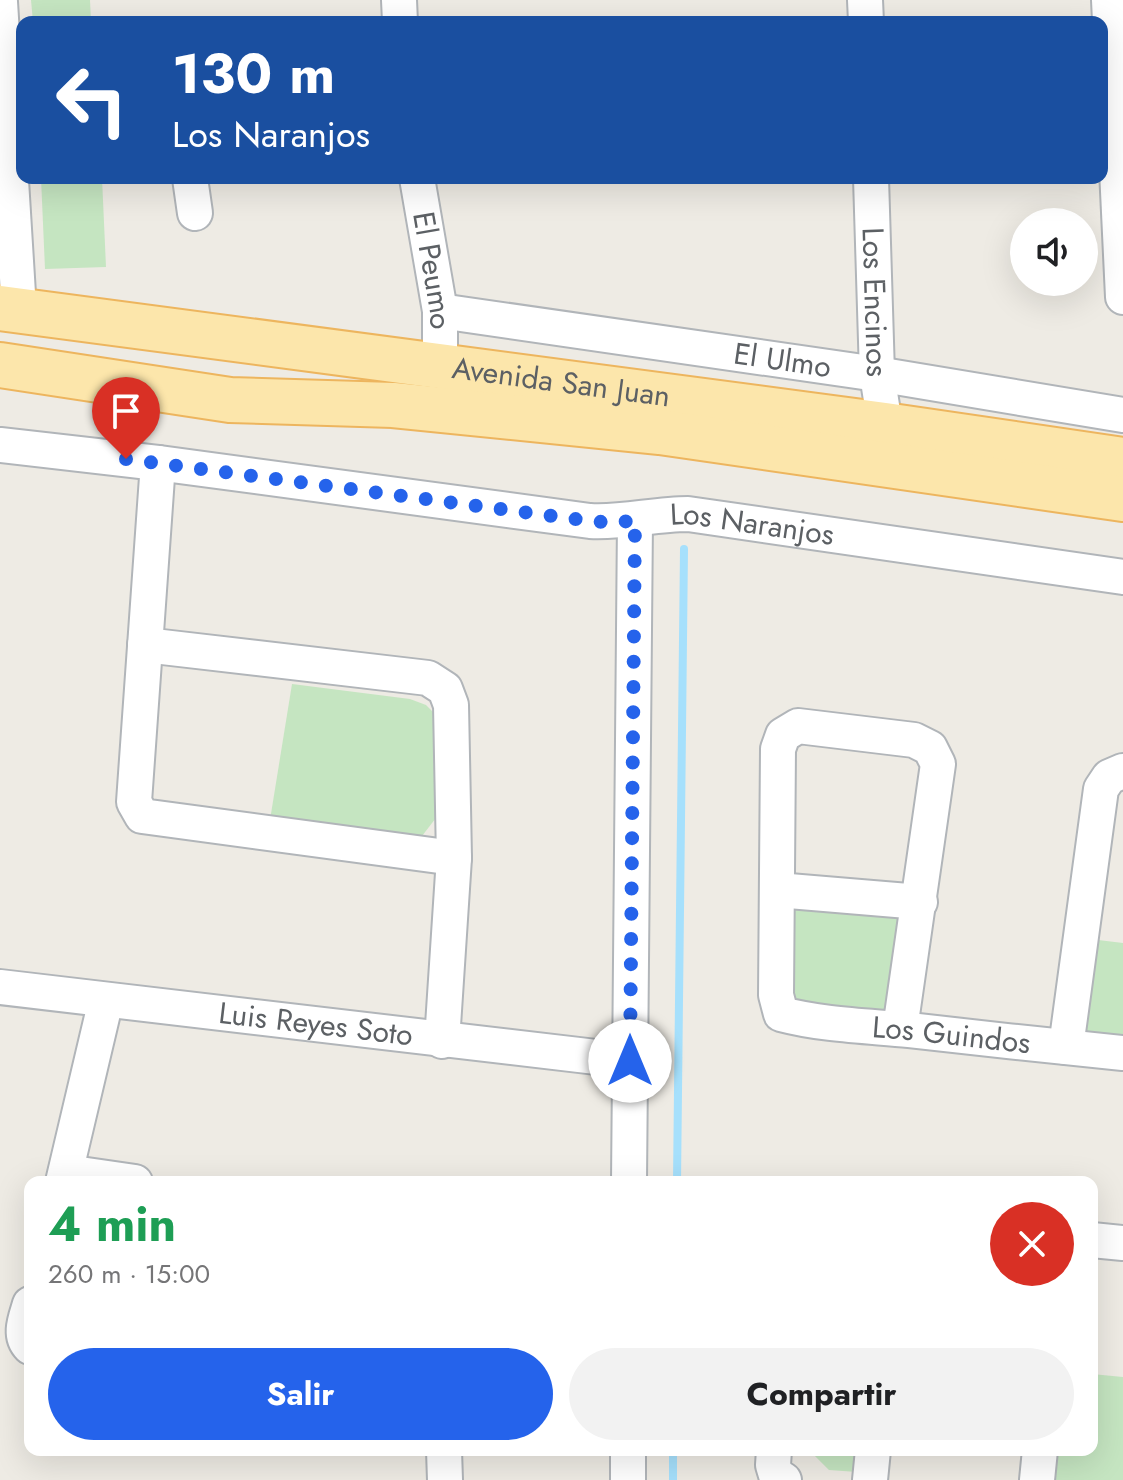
<!DOCTYPE html>
<html lang="es">
<head>
<meta charset="utf-8">
<style>
	body { margin:0; font-family:Jost,sans-serif; background:#f2f2f2; color:#202124; height:100vh; display:flex; flex-direction:column; font-size:30px; white-space:nowrap }
	* { box-sizing:border-box; margin:0 }
	p { font-size:26px; color:#757577 }
	.icon { flex:none; width:44px; height:44px; fill:none; stroke:currentColor; stroke-width:2; stroke-linecap:round; stroke-linejoin:round }
	.map { position:relative; flex:1; overflow:hidden }
	.panel { position:absolute; left:24px; top:1176px; width:1074px; height:280px; display:flex; flex-direction:column; background:#fff; border-radius:16px; box-shadow:0 8px 32px #0002 }
	.panel>* { flex:none }
	.banner { position:absolute; left:16px; top:16px; width:1092px; height:168px; border-radius:16px; box-shadow:0 8px 32px #0002; background:#1a4fa0; color:#fff; overflow:hidden }
	.buttons { position:absolute; left:1010px; top:208px; display:grid; gap:16px }
	.buttons a { display:grid; place-items:center; width:88px; height:88px; border-radius:50%; background:#fff; box-shadow:0 8px 32px #0002; font-size:40px }
	.pin { position:absolute; display:grid; place-items:center; width:68px; height:68px; color:#fff; margin:-82px -34px; border-radius:50% 50% 50% 0; rotate:-45deg; box-shadow:0 0 8px #0007 }
	.pin .icon { rotate:45deg }
	.me { position:absolute; width:88px; margin:-44px; rotate:0deg; stroke-linejoin:round; filter:drop-shadow(0 0 6px #0008) }
	.turn { display:flex; align-items:center; gap:28px; height:168px; padding:0 24px; font-size:36px }
	.turn .icon { width:104px; height:104px; stroke-width:2.5 }
	.turn b { display:block; font-size:56px; line-height:68px }
	.round { display:grid; place-items:center; flex:none; width:84px; height:84px; border-radius:42px; background:#f2f2f2 }
	.headline { display:flex; align-items:center; justify-content:space-between; height:136px; padding:0 24px }
	h1 { font-size:48px; font-weight:700; line-height:60px; color:#1e9e55 }
	.cta { display:flex; gap:16px; margin-top:auto; padding:16px 24px }
	.cta a { flex:1; height:92px; border-radius:48px; background:#2563eb; color:#fff; font-size:32px; font-weight:700; line-height:92px; text-align:center }
	.cta a+a { background:#f2f2f2; color:#202124 }
	.map>svg:first-child { display:block }
	.green { fill:#c5e5c1 }
	.lines { fill:none; stroke-linecap:round; stroke-linejoin:round }
	.stream { stroke:#a6e0fc; stroke-width:8 }
	.minor-casing { stroke:#b1b5b9; stroke-width:38 }
	.major-casing { stroke:#edb55e; stroke-width:48 }
	.minor { stroke:#fff; stroke-width:34 }
	.major { stroke:#fce6ab; stroke-width:44 }
	.route { stroke:#2563eb; stroke-width:14; stroke-dasharray:0 25.2 }
	.labels { text-anchor:middle; stroke-width:6; stroke-linejoin:round; paint-order:stroke }
	.street-label { font-size:30px; fill:#5c6064; stroke:#fff }
</style>
</head>
<body>
<div class="map">
<svg width="1123" height="1480" viewBox="0 0 1123 1480">
	<rect width="100%" height="100%" fill="#eeebe4"/>
	<g class="green">
		<polygon points="31,0 90,0 91,22 33,22"/>
		<polygon points="41,178 102,178 106,267 45,269"/>
		<polygon points="292,684 410,699 426,705 433,712 439,814 422,836 270,820"/>
		<polygon points="790,905 892,912 903,919 886,1015 795,1001 786,984"/>
		<polygon points="1090,939 1123,943 1123,1038 1092,1035 1085,1030"/>
		<polygon points="1092,1374 1123,1377 1123,1480 1047,1480 1050,1450 1092,1450"/>
		<polygon points="785,1450 864,1450 857,1472 829,1470 814,1455 790,1453"/>
	</g>
	<g class="lines">
		<g class="stream">
			<polyline points="677,1182 684,549"/>
			<polyline points="673,1480 673,1450"/>
		</g>
		<g class="minor-casing">
			<g id="minor">
				<polyline points="399,0 400,22"/>
				<polyline points="865,0 866,22"/>
				<polyline points="1109,0 1123,297"/>
				<polyline points="0,2 19,310"/>
				<polyline points="190,178 195,213"/>
				<path id="s1" d="M417 178 440 311V365"/>
				<path id="s2" d="M871 178 877 374 885 425"/>
				<path id="s3" d="M440 311 877 374 1123 415"/>
				<path id="s4" d="M0 445 158 463 590 521C623 523 654 514 688 514L1123 577"/>
				<polyline points="158,463 134,802 142,816 454,858"/>
				<polyline points="145,645 428,678 445,689 451,705 454,858 442,1041"/>
				<polyline points="777,890 920,902"/>
				<path id="s5" d="M0 987 630 1061"/>
				<path id="s6" d="M900 1029 938 764 930 748 914 740 798 726 783 735 778 749 776 995 781 1014C823 1025 867 1026 909 1030 980 1038 1052 1046 1123 1053"/>
				<polyline points="1066,1047 1101,789 1109,777 1123,771"/>
				<polyline points="66,1172 135,1182"/>
				<polyline points="63,1182 106,1000"/>
				<polyline points="629,1182 635,520"/>
				<polyline points="1092,1240 1123,1243"/>
				<path d="M30 1304C26 1318 18 1335 30 1347"/>
				<polyline points="444,1450 445,1480"/>
				<polyline points="774,1450 773,1465 776,1475 784,1480"/>
				<polyline points="628,1480 628,1450"/>
				<polyline points="870,1480 873,1450"/>
				<polyline points="1037,1480 1040,1450"/>
			</g>
		</g>
		<g class="major-casing">
			<g id="major">
				<path id="s7" d="M0 308 885 425 1123 460"/>
				<polyline points="0,365 230,400 393,405 660,432 1123,499"/>
			</g>
		</g>
		<use href="#minor" class="minor"/>
		<use href="#major" class="major"/>
	</g>
	<g class="lines">
		<polyline class="route" points="126,459 590,521 615,523 635,520 630,1061"/>
	</g>
	<g class="labels">
		<g class="street-label">
			<text dy="10" stroke="none"><textPath href="#s1" startOffset="94">El Peumo</textPath></text>
			<text dy="10" stroke="none"><textPath href="#s2" startOffset="124">Los Encinos</textPath></text>
			<text dy="10" stroke="none"><textPath href="#s3" startOffset="346">El Ulmo</textPath></text>
			<text dy="10" stroke="none"><textPath href="#s7" startOffset="566">Avenida San Juan</textPath></text>
			<text dy="10" stroke="none"><textPath href="#s4" startOffset="758">Los Naranjos</textPath></text>
			<text dy="10" stroke="none"><textPath href="#s5" startOffset="318">Luis Reyes Soto</textPath></text>
			<text dy="10" stroke="none"><textPath href="#s6" startOffset="890">Los Guindos</textPath></text>
		</g>
	</g>
</svg>
<div class="buttons">
<a><svg class="icon" aria-label="sound" viewBox="0 0 24 24"><path d="M4 9h4l5-4v14l-5-4H4zM17 9q2 3 0 6"/></svg></a>
</div>
<div class="pin" style="left:126px;top:459px;background:#d93025"><svg class="icon" aria-label="arrive" viewBox="0 0 24 24"><path d="M6 21V4h12l-3 4 3 4H6"/></svg></div>
<svg class="me" style="left:630px;top:1061px" viewBox="-20 -20 40 40"><circle r="19" fill="#fff"/><path d="M0-13L10 11 0 6-10 11z" fill="#2563eb"/></svg>
<div class="banner">
<div class="turn"><svg class="icon" aria-label="left" viewBox="0 0 24 24"><path d="M17 20v-9H6M10 6l-5 5 5 5"/></svg><div><b>130 m</b>Los Naranjos</div></div>
</div>
<section class="panel">
<div class="headline"><div><h1>4 min</h1><p>260 m · 15:00</p></div><a class="round" style="background:#d93025;color:#fff"><svg class="icon" aria-label="close" viewBox="0 0 24 24"><path d="M6 6l12 12M18 6L6 18"/></svg></a></div>
<div class="cta"><a>Salir</a><a>Compartir</a></div>
</section>
</div>
</body>
</html>
